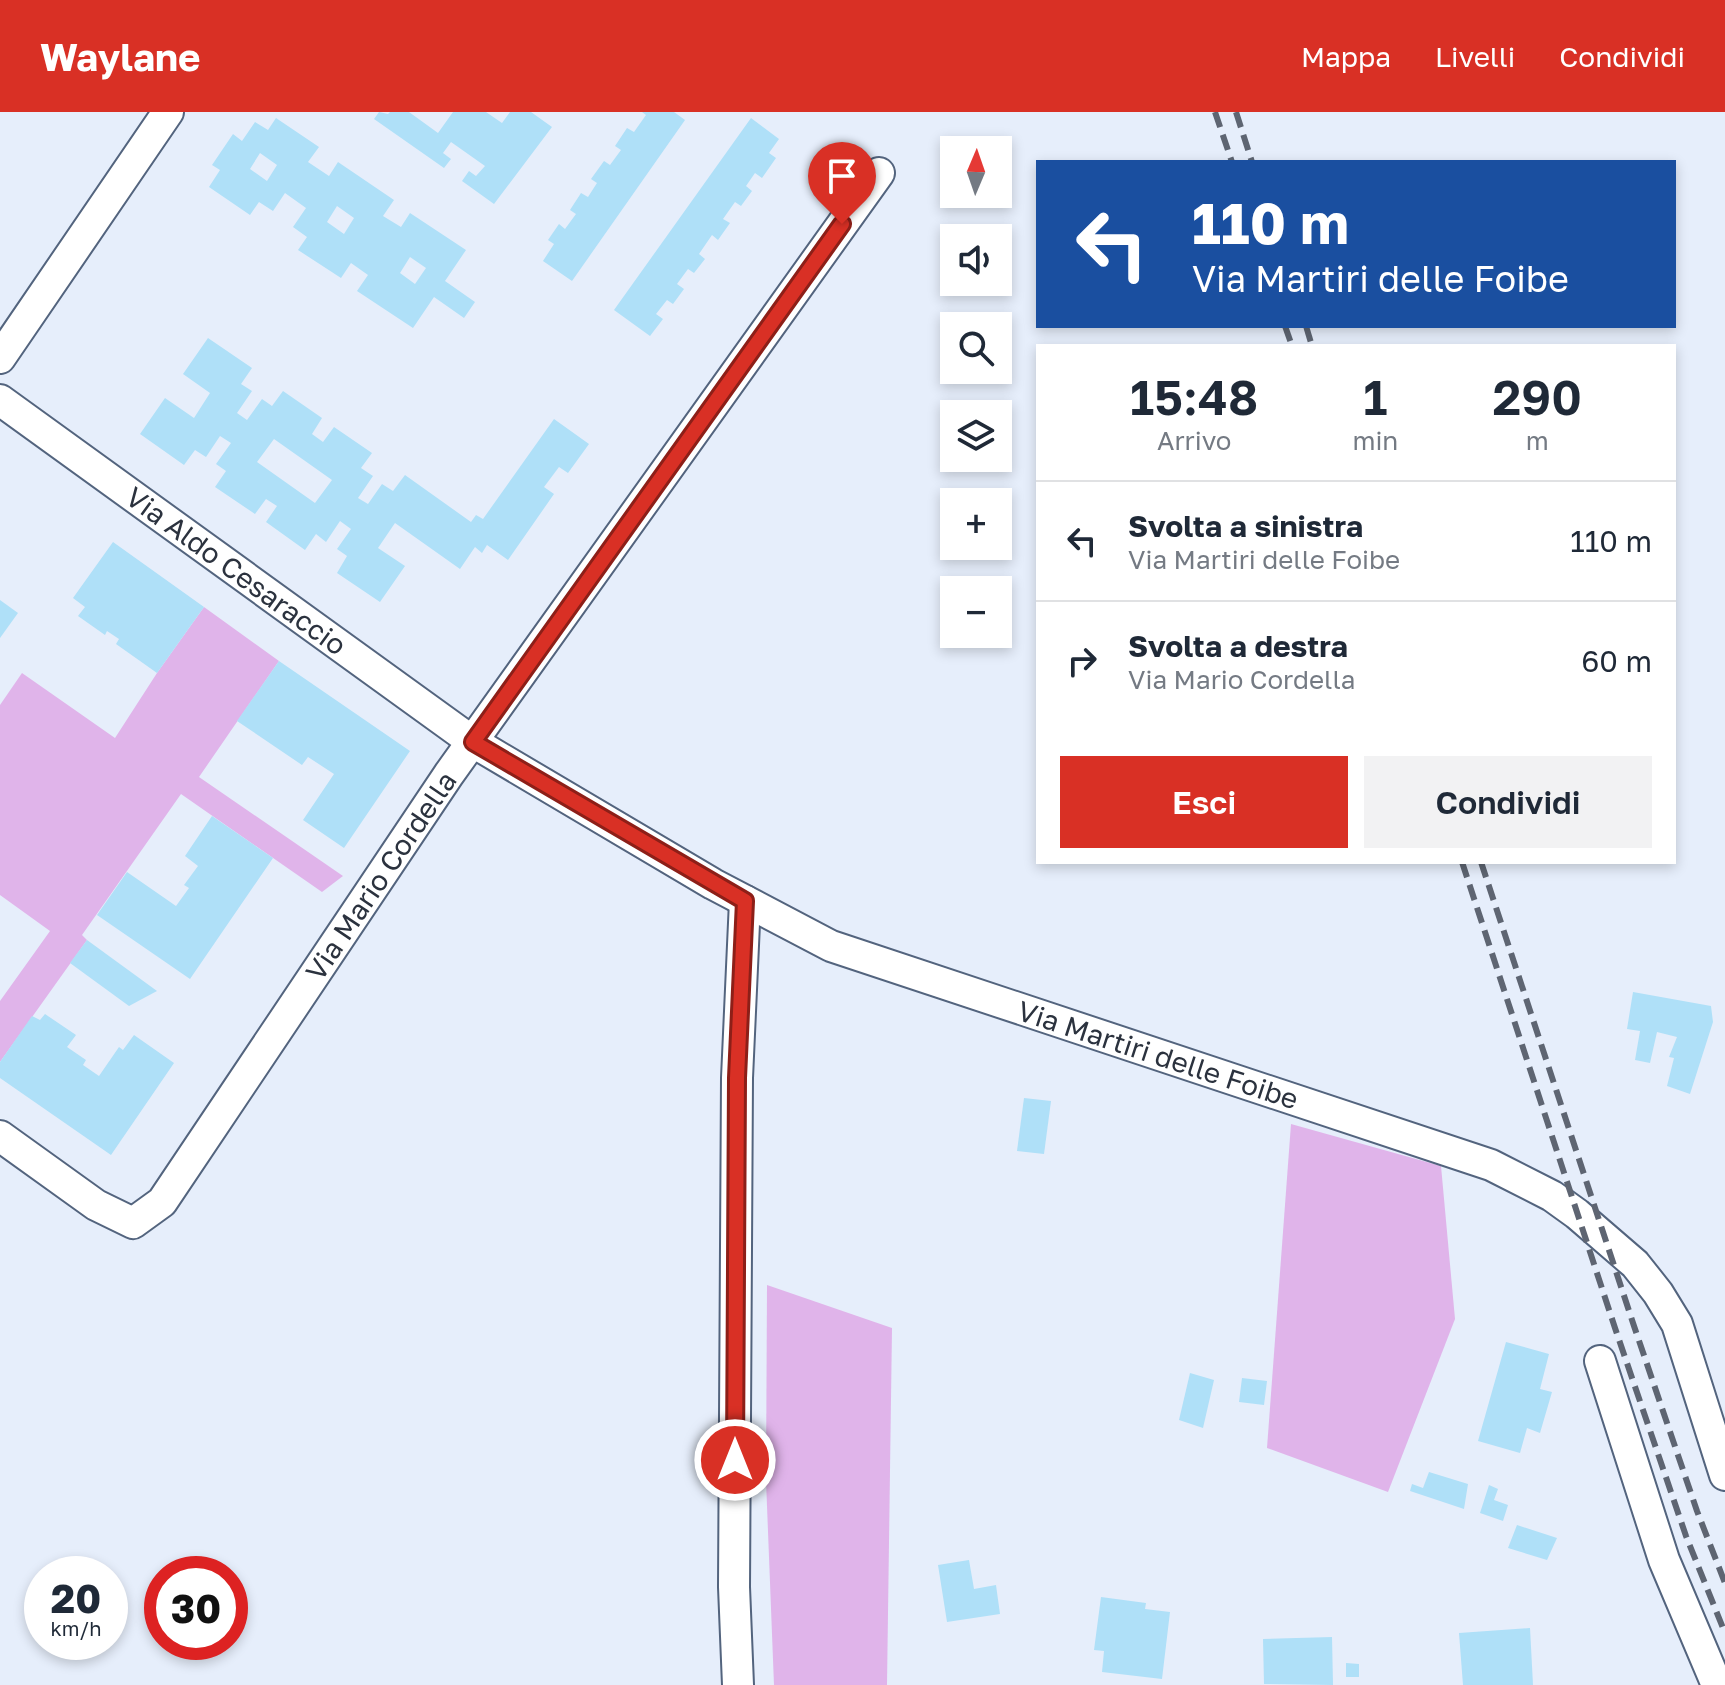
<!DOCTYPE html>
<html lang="it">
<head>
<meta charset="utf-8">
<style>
	body { margin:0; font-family:"Golos Text",sans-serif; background:#f2f2f3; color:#1f2937; height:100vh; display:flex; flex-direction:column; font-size:30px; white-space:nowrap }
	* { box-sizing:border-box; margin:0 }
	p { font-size:26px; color:#747a83 }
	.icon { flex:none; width:44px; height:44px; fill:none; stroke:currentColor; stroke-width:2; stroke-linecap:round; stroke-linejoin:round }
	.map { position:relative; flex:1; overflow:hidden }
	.details { position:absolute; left:1036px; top:232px; width:640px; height:520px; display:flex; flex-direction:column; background:#fff; border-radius:0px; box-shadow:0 4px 12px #0003 }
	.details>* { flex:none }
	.banner { position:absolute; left:1036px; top:48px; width:640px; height:168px; border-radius:0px; box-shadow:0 4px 12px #0003; background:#1a4fa0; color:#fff; overflow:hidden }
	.needle { width:52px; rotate:2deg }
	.controls { position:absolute; left:940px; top:24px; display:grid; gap:16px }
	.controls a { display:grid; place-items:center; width:72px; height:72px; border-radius:0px; background:#fff; box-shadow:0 4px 12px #0003; font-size:40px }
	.speed { position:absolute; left:24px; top:1444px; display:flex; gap:16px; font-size:40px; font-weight:700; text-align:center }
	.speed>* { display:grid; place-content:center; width:104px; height:104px; border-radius:50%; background:#fff; box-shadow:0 4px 12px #0003; line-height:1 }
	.speed small { font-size:20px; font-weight:400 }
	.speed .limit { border:12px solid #d22; background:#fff; color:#111 }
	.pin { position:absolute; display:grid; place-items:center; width:68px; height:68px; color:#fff; margin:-82px -34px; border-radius:50% 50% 50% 0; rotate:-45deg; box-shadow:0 0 8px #0007 }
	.pin .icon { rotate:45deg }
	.me { position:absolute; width:88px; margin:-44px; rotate:0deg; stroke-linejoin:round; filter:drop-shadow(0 0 6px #0008) }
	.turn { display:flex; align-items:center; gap:28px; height:168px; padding:0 24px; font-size:36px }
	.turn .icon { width:104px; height:104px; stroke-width:2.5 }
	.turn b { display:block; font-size:56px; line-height:68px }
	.eta { display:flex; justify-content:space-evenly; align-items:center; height:136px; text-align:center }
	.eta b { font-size:48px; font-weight:600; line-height:56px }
	.primary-button { display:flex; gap:16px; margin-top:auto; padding:16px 24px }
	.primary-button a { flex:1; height:92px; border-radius:0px; background:#d93025; color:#fff; font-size:32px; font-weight:600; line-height:92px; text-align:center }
	.primary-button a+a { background:#f2f2f3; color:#1f2937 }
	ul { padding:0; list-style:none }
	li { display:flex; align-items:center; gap:24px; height:120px; padding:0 24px; border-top:2px solid #e0e1e3 }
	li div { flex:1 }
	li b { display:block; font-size:30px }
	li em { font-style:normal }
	header { display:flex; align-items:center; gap:48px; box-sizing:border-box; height:112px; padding:0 40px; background:#d93025; color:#fff }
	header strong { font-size:38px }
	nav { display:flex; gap:44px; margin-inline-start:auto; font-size:28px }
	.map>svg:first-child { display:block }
	.green { fill:#e0b4ea }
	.building { fill:#afe0f8; fill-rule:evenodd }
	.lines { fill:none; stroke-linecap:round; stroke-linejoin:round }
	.minor-casing { stroke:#53647e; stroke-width:34 }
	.minor { stroke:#fff; stroke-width:30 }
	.rail { stroke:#5e6572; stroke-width:6; stroke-dasharray:16 8; stroke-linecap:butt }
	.route-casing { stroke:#8d1f18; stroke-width:20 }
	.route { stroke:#d93025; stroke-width:14 }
	.labels { text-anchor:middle; stroke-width:6; stroke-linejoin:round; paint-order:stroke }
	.street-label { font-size:28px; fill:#2b323e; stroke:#fff }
</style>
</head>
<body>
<header>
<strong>Waylane</strong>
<nav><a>Mappa</a><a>Livelli</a><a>Condividi</a></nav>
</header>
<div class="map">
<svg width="1725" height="1573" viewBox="0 0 1725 1573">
	<rect width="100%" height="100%" fill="#e6eefb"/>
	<g class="green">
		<polygon points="204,495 279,549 199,665 343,764 322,780 181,682 82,823 87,828 0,950 0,889 50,819 0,783 0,593 22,561 115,626 157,561"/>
		<polygon points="1291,1012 1441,1054 1455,1207 1388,1380 1267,1336"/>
		<polygon points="767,1173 892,1216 887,1573 774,1573 766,1368"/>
	</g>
	<g class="building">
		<polygon points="379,0 388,2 390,0 409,0 438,21 453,0 486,0 502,11 510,0 531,0 552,15 494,92 462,69 469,59 476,64 485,54 451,30 443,41 451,47 444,56 374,7"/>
		<polygon points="642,0 674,0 685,8 572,169 543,149 554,132 548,128 559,112 565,117 576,102 570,98 581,81 588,85 597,71 591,67 604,49 610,53 621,38 615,34 627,16 634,20 646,3"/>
		<path d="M276 6 319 35 308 50 329 64 338 50 394 88 383 104 401 115 410 101 466 138 445 169 475 190 464 206 434 185 413 216 357 179 368 163 351 151 341 166 298 138 307 125 293 115 306 96 285 81 273 99 259 90 250 103 209 75 220 58 212 53 233 22 242 29 255 10 268 18ZM260 41 277 53 267 69 250 57ZM337 94 354 106 344 122 327 110ZM410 145 426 156 415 172 400 161Z"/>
		<polygon points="751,6 779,27 769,41 776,46 762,66 755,61 746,74 752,79 741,94 735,90 723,107 730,111 718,128 712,123 699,142 705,147 694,161 688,157 677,172 684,177 673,192 667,188 656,202 663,207 650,224 614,198"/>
		<path d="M208 226 252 256 241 272 252 279 237 301 247 308 262 287 272 294 283 279 322 306 312 322 323 330 334 315 372 341 361 356 373 364 358 386 368 392 382 372 393 379 405 363 471 410 476 403 483 407 554 307 589 332 568 361 559 355 544 375 554 382 508 448 487 433 482 441 475 435 460 457 395 411 378 436 405 454 380 490 337 461 347 444 337 437 351 417 340 409 326 430 316 422 305 438 266 410 277 394 266 387 255 402 215 375 226 359 216 352 231 331 220 324 206 345 195 338 184 353 140 322 165 286 194 306 210 281 183 262ZM274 327 332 368 315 391 257 350Z"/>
		<polygon points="113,430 204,495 157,561 116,532 119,527 107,519 105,523 78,504 85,495 73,486"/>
		<polygon points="0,488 18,501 0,526"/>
		<polygon points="279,549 410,639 344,736 303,708 334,662 308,645 302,653 237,609"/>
		<polygon points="212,704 273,746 190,867 97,803 127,760 176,794 189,776 184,773 198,754 185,744"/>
		<polygon points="87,828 157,879 129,894 70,851"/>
		<polygon points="1633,880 1711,894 1713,910 1690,982 1667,974 1674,946 1669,945 1677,925 1657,920 1650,951 1635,948 1640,919 1627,917"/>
		<polygon points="45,902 76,923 67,935 86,948 83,953 99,964 119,935 123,938 134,923 174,951 111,1043 0,966 0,950 32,904 40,908"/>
		<polygon points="1024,986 1051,989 1044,1042 1017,1039"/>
		<polygon points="1506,1230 1549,1242 1540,1277 1552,1280 1540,1321 1527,1316 1520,1341 1478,1329"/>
		<polygon points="1190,1261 1214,1268 1203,1316 1179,1308"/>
		<polygon points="1242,1266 1267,1269 1264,1293 1239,1290"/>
		<polygon points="1429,1360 1468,1372 1464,1397 1410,1379 1412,1372 1423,1376"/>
		<polygon points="1489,1373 1498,1377 1494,1388 1508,1393 1503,1409 1480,1401"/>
		<polygon points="1517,1413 1557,1426 1547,1448 1508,1436"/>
		<polygon points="969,1448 974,1477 996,1473 1000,1502 947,1510 938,1453"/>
		<polygon points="1101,1485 1146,1491 1145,1497 1170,1500 1162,1567 1102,1560 1104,1539 1094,1538"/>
		<polygon points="1530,1516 1533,1573 1463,1573 1459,1521"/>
		<polygon points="1332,1525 1333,1573 1264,1572 1263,1527"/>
		<polygon points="1346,1551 1359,1552 1359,1565 1346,1565"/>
	</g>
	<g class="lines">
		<g class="minor-casing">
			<g id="minor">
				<polyline points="0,246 168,0"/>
				<polyline points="0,288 473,630 713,772 831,834 1491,1053 1552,1084 1577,1102 1635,1152 1658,1181 1677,1212 1725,1363"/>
				<polyline points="0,1024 96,1093 133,1111 162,1090 449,662 879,61"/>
				<polyline points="1600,1249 1664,1448 1717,1573"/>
				<polyline points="738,1573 734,1475 737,966 745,789"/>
			</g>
		</g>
		<use href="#minor" class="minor"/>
		<g class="rail">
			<polyline points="1215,0 1232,50"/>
			<polyline points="1236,0 1252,50"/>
			<polyline points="1285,214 1292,234"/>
			<polyline points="1306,214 1312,234"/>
			<polyline points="1462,750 1615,1216 1686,1424 1725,1521"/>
			<polyline points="1481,750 1634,1214 1697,1399 1725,1471"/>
		</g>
	</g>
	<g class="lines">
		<g class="route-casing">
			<polyline id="route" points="735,1348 737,966 745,789 473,630 842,112"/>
		</g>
		<use href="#route" class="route"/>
	</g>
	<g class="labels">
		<g class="street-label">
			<text transform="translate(236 459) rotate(36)" y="10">Via Aldo Cesaraccio</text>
			<text transform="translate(381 764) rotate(-56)" y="10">Via Mario Cordella</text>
			<text transform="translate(1158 943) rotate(18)" y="10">Via Martiri delle Foibe</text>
		</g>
	</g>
</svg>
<div class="controls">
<a><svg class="needle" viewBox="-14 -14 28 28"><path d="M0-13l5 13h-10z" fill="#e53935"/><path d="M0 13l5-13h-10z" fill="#747a83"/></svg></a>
<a><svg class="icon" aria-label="sound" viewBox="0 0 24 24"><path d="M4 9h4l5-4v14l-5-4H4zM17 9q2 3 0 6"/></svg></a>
<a><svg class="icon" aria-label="search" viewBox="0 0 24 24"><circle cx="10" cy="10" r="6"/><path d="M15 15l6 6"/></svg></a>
<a><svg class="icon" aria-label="layers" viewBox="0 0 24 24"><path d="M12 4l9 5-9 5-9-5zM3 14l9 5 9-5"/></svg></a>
<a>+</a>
<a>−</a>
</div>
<div class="speed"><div>20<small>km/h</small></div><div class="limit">30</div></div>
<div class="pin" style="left:842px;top:112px;background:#d93025"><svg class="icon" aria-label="arrive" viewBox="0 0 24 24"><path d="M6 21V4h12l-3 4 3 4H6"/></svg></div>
<svg class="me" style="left:735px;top:1348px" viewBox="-20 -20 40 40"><circle r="17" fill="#d93025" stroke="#fff" stroke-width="3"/><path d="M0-11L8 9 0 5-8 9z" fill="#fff"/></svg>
<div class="banner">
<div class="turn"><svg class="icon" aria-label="left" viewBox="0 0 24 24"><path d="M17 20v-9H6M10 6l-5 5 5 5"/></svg><div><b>110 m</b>Via Martiri delle Foibe</div></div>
</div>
<section class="details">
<div class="eta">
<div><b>15:48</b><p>Arrivo</p></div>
<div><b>1</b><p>min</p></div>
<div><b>290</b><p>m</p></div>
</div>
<ul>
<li><svg class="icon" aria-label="left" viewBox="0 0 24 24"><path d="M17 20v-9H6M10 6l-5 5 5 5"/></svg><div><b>Svolta a sinistra</b><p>Via Martiri delle Foibe</p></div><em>110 m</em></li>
<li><svg class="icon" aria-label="right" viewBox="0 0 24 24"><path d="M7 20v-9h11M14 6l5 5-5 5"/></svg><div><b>Svolta a destra</b><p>Via Mario Cordella</p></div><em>60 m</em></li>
</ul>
<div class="primary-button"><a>Esci</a><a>Condividi</a></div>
</section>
</div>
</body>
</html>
